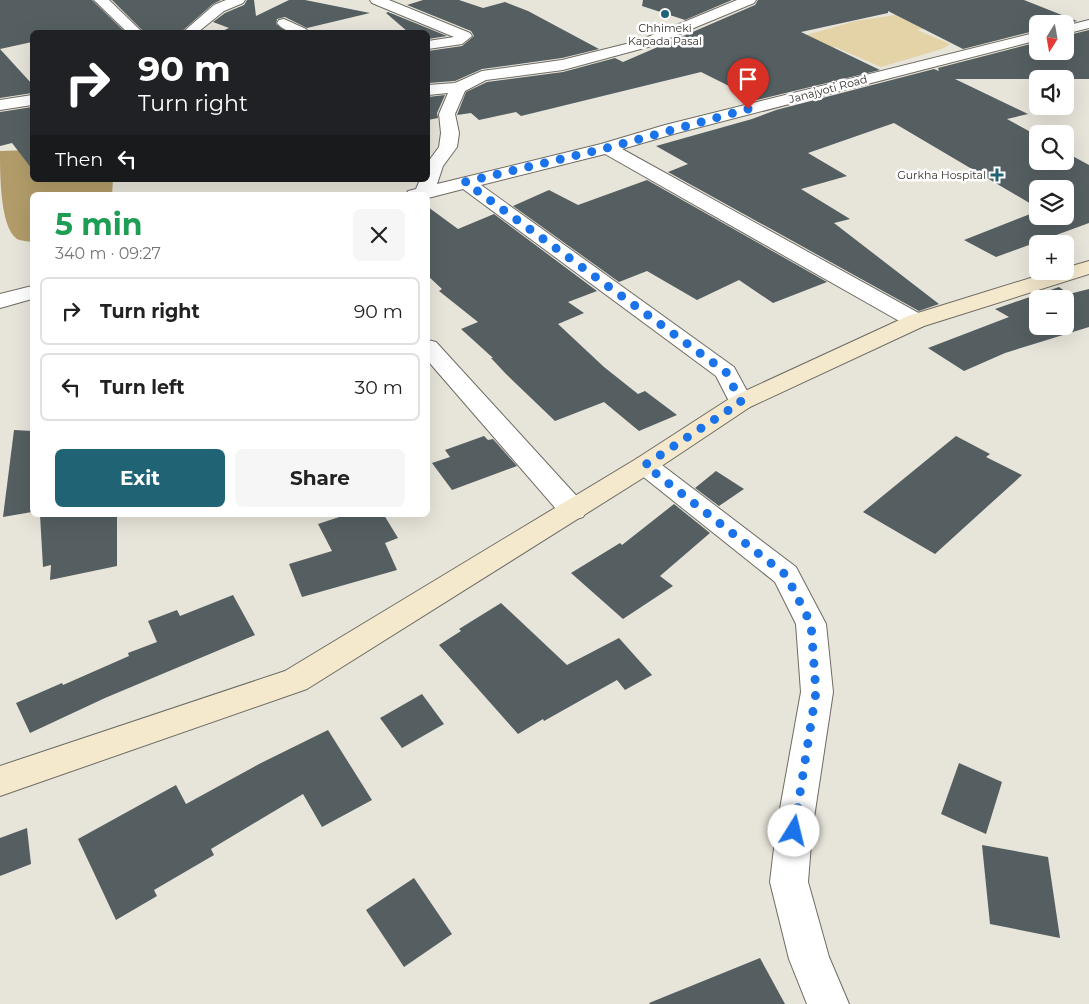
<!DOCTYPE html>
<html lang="en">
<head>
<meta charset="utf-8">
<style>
	body { margin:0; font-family:Montserrat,sans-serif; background:#f6f6f6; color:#222; height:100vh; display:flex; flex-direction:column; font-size:19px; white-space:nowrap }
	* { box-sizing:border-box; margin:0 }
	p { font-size:16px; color:#767676 }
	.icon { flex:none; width:28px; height:28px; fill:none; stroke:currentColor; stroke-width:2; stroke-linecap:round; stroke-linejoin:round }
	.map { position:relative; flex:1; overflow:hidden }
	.drawer { position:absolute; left:30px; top:192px; width:400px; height:325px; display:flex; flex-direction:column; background:#fff; border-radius:8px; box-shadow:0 5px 20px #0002 }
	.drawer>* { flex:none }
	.guide { position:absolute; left:30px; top:30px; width:400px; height:152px; border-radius:8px; box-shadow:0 5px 20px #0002; background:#202124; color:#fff; overflow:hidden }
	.needle { width:32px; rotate:191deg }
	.controls { position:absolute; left:1029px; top:15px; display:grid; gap:10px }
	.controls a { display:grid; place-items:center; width:45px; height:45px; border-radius:8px; background:#fff; box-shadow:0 5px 20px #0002; font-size:25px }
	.pin { position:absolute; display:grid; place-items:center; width:42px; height:42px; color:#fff; margin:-51px -21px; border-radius:50% 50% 50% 0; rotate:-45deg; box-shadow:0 0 5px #0007 }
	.pin .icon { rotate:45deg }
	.me { position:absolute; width:55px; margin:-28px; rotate:9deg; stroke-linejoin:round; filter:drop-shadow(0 0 4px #0008) }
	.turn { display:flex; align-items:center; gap:18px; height:105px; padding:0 25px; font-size:22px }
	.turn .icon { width:65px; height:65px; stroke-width:2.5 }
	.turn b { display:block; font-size:35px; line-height:42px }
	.then { display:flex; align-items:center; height:48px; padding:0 25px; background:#0003; gap:10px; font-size:19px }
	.round { display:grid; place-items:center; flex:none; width:52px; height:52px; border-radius:8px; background:#f6f6f6 }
	.head { display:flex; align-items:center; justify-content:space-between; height:85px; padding:0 25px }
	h1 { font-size:30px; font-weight:700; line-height:38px; color:#1e9e55 }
	.action { display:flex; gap:10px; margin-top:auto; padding:10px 25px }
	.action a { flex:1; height:58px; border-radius:8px; background:#1f6375; color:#fff; font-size:20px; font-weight:700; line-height:58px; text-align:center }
	.action a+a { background:#f6f6f6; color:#222 }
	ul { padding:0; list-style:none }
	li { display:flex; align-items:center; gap:15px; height:68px; margin:0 10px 8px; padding:0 15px; border:2px solid #e0e0e0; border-radius:8px }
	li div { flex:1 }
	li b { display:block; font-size:19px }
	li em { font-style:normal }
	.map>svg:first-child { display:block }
	.green { fill:#e4d3a7 }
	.forest { fill:#b19c69 }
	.building { fill:#555f62; fill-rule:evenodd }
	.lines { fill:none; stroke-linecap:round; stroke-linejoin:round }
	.street-casing { stroke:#6e6b63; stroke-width:2 }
	.secondary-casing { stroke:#6e6b63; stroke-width:2 }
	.street { fill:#fff; fill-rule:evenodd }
	.secondary { fill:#f4e9cd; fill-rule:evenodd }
	.route { stroke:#1a73e8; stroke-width:9; stroke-dasharray:0 16.2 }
	.poi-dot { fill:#1f6375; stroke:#fff; stroke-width:2 }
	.labels { text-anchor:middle; stroke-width:5; stroke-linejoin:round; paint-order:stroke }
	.far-poi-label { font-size:11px; fill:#373531; stroke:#fff }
	.far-street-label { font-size:11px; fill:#373531; stroke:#fff }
</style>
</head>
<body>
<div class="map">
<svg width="1089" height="1004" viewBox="0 0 1089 1004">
	<rect width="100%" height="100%" fill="#e7e4da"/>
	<polygon class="green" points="898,0 937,26 917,30 950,44 942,49 881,67 835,47 787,55 806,35 856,21 902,14"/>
	<path class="forest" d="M32 150V180H113L112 195H32V242C28 241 21 241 17 239 0 227 0 174 0 151Z"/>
	<g class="building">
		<polygon points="0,0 92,0 125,32 32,32 32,42 0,49 32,84 32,93 0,98"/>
		<polygon points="112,0 221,0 213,4 181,32 144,32"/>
		<polygon points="247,0 254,0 256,16 289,0 305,0 370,13 307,28 285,17 277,19 276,24 288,32 220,32 229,28 213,22 225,13 244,5"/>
		<polygon points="423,0 459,0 483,8 505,2 528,11 599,49 562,58 482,69 455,81 428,83 428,51 462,46 474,36 471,31 407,5"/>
		<polygon points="643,0 732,0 685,20 642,6"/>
		<polygon points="758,0 1024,0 1077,21 1065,24 1038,24 1038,30 963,49 888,11 888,13 801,32 880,70 757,100 701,72 521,116 516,112 479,120 471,113 457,115 466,92 487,82 563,72 615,58 623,62 755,5"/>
		<polygon points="388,12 447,36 428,39 428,32 408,32 386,13"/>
		<polygon points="1089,30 1089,79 955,79 1028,114 1007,119 1038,136 1038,161 1065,161 1065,152 1089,165 1089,223 996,257 964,240 1038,211 1038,216 1065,216 1065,189 1038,189 1038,208 894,123 808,153 847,176 801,189 850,219 834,223 939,304 919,311 668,172 688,164 656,146 752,119 776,110 934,69 939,71 938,68 1038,42 1038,51 1065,51 1065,36"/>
		<polygon points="445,95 437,113 438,118 428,120 428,97"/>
		<polygon points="32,107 32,169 12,143 0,146 0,112"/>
		<polygon points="647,180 827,282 773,303 739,280 697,300 647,271 619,282 513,206 549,190 578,205"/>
		<polygon points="428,207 458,229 494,214 597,291 568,302 584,313 558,324 604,367 638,394 645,391 677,415 639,431 604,402 555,421 506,374 491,358 493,358 461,329 478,322 439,291 442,289 428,276"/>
		<path d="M1059 287 1069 294 1089 289V327L1005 353 964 371 928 348 1009 317 995 309ZM1038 299H1065V326H1038Z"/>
		<polygon points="14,430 32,431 32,512 3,517"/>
		<polygon points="484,436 488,440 493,439 517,466 452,490 432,463 450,457 445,450"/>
		<polygon points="956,436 990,454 986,457 1022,475 935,554 863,512"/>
		<polygon points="716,471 744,489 719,506 695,488"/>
		<polygon points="674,504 710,533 660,576 673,586 623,619 571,573 620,543 622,545"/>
		<polygon points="40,515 117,515 117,566 50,580 51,565 43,567"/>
		<polygon points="345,515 384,515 398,538 385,543 397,570 302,597 289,564 332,551 318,524"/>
		<polygon points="233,595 255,635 105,698 30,733 16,703 62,683 63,685 129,656 128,653 157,642 148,621 177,610 180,616"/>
		<polygon points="501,603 567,665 619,638 652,675 625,690 617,680 544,721 543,719 518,734 439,645 461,631 459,629"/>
		<polygon points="422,694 444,724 402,748 380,718"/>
		<polygon points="328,730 372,800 322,827 303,794 211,849 214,855 154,890 157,896 116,920 78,839 176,785 186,804 261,763"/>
		<polygon points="959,763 1002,782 986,834 941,814"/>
		<polygon points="27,828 31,864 0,876 0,838"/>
		<polygon points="982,845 1048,857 1060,938 990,924"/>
		<polygon points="414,878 452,934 404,967 366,910"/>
		<polygon points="760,958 785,1004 650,1004 649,1003"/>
	</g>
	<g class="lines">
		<g class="street-casing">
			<g id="street">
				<polygon points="94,0 109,0 142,32 127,32"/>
				<polygon points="226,0 245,0 243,3 224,11 198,32 183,32 214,5"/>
				<polygon points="370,0 389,0 470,33 472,36 462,44 428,49 428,41 454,37 372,3"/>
				<polygon points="737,0 756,0 754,3 648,47 563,70 486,80 465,91 455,114 459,133 457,147 443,166 437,184 601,144 665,125 1038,32 1038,40 677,133 622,149 924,316 927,321 924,326 916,328 908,326 605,154 481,185 734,367 753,402 750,407 741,410 732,407 716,376 463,189 428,198 428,195 406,195 408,191 416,189 420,180 428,180 428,162 439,147 441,133 439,114 448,93 428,95 428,85 455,83 482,71 562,60 638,41"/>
				<path d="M284 19 306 29 308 32C297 33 285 33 277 23L279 20Z"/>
				<polygon points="1089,20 1089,28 1065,34 1065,26"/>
				<polygon points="32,95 32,105 0,110 0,100"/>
				<polygon points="32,286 32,299 0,308 0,294"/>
				<polygon points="428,340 436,342 583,503 587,510 583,517 573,520 563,517 428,361"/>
				<polygon points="645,456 654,459 796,567 826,624 833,692 812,831 808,882 829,957 849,1004 807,1004 789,959 770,882 776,831 801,692 796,624 775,582 636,471 632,465 636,459"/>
			</g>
		</g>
		<g class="secondary-casing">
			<polygon id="secondary" points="1089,261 1089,274 924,326 750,407 654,471 307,689 0,796 0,766 285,671 636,459 732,397 908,316 1053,271 1065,271 1065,268"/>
		</g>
		<use href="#street" class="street"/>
		<use href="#secondary" class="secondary"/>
	</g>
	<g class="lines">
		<polyline class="route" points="748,109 607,148 465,182 726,372 741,402 645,465 786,575 811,624 816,692 794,831"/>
	</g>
	<g class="poi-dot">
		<circle cx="665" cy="14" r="5"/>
		<path d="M994.5 167.5h5v5h5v5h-5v5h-5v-5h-5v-5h5z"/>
	</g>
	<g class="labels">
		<g class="far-poi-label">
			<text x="665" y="32">Chhimeki<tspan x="665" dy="13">Kapada Pasal</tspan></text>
			<text x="986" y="179" text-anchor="end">Gurkha Hospital</text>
		</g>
		<g class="far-street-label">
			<text transform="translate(828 89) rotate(-15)" y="4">Janajyoti Road</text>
		</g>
	</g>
</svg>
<div class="controls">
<a><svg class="needle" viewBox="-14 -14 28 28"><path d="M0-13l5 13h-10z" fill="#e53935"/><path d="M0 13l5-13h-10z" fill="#767676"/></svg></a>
<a><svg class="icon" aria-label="sound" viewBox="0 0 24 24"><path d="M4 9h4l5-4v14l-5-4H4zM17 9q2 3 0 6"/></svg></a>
<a><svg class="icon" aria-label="search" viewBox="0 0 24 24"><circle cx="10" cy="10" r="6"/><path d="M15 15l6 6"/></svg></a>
<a><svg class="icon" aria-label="layers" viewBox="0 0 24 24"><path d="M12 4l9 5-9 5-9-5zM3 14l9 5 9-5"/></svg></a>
<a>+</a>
<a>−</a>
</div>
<div class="pin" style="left:748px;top:109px;background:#d93025"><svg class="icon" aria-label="arrive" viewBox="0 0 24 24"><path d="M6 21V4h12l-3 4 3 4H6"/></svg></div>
<svg class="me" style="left:794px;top:831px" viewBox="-20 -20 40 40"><circle r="19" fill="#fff"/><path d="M0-13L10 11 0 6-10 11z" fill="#1a73e8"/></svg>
<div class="guide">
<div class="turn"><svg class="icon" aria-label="right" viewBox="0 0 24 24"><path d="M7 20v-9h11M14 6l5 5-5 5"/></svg><div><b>90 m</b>Turn right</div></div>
<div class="then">Then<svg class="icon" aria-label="left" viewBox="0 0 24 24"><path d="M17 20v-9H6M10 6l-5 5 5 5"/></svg></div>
</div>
<section class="drawer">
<div class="head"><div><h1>5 min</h1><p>340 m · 09:27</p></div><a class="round"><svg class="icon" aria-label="close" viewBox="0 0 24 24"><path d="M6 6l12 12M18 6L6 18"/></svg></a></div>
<ul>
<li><svg class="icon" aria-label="right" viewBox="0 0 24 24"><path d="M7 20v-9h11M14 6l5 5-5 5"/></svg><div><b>Turn right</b></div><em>90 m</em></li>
<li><svg class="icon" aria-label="left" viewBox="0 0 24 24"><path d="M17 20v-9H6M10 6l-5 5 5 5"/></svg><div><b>Turn left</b></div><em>30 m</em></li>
</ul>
<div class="action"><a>Exit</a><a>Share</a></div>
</section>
</div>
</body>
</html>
